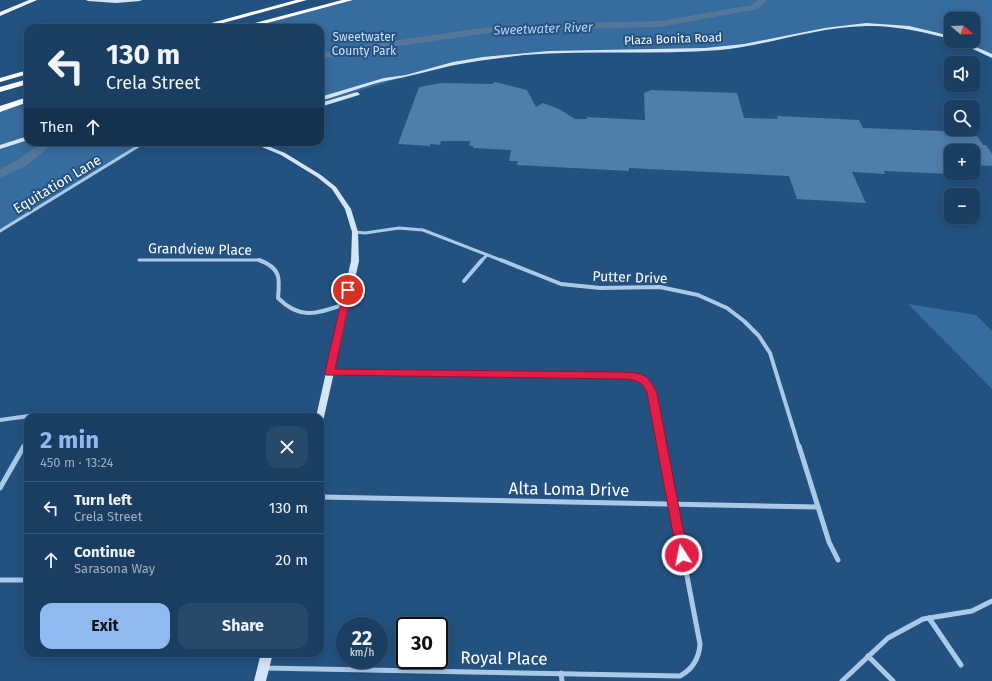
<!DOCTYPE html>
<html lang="en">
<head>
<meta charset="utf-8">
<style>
	body { margin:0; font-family:"Fira Sans",sans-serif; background:#27496a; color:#f1f3f6; height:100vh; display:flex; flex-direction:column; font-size:15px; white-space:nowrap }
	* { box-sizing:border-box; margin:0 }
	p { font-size:13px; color:#9faebd }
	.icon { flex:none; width:22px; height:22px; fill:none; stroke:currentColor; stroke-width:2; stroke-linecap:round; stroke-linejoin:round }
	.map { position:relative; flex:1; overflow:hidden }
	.drawer { position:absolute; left:24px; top:413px; width:300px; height:244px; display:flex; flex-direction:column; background:#1a3e61; border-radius:12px; box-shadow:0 2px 10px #0003,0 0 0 1px #385776 }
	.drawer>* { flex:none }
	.banner { position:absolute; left:24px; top:24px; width:300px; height:122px; border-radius:12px; box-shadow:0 2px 10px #0003,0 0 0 1px #385776; background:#1a3e61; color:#f1f3f6; overflow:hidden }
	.needle { width:26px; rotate:109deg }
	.fabs { position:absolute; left:944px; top:12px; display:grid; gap:8px }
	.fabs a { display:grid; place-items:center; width:36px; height:36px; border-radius:8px; background:#1a3e61; box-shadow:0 2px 10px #0003,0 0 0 1px #385776; font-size:20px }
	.speed { position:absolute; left:336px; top:617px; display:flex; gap:8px; font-size:20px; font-weight:700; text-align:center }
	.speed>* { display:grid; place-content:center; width:52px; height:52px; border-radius:50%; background:#1a3e61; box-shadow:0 2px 10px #0003,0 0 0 1px #385776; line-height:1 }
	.speed small { font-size:10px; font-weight:400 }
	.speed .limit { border:2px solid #111; border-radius:6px; background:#fff; color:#111 }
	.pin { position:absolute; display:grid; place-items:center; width:34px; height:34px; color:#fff; margin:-17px; border:2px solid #fff; border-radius:50%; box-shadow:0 1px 4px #0007 }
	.me { position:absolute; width:44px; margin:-22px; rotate:349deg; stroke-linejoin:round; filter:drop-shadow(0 0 3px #0008) }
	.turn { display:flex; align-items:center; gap:14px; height:84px; padding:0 16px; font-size:18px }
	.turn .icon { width:52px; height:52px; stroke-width:2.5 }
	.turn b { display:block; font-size:28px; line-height:34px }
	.then { display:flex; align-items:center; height:38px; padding:0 16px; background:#0003; gap:8px; font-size:15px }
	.round { display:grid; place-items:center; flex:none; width:42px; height:42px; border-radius:12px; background:#27496a }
	.summary { display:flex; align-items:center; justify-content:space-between; height:68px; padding:0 16px }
	h1 { font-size:24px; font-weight:700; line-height:30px; color:#90b9f0 }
	.button { display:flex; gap:8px; margin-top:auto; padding:8px 16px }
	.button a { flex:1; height:46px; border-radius:12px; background:#90b9f0; color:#111; font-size:16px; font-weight:700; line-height:46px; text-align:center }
	.button a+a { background:#27496a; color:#f1f3f6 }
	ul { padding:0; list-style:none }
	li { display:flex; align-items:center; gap:12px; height:52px; padding:0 16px; border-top:1px solid #385776 }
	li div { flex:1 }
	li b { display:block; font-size:15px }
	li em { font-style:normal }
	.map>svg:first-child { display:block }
	.green { fill:#376c9e }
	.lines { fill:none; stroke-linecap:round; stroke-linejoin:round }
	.river { fill:#579; fill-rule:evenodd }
	.building { fill:#507eab }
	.street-far2 { stroke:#aac9e7; stroke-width:3 }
	.street-far1 { stroke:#aac9e7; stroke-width:4 }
	.street { stroke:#aac9e7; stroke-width:5 }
	.secondary { fill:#d4e5f6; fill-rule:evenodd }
	.primary { fill:#ebf3fd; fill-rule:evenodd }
	.highway { fill:#fff; fill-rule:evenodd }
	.route { fill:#e11d48; stroke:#92132f }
	.labels { text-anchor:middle; stroke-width:4; stroke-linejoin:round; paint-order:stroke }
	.far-park-label { font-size:12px; fill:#cde2f5; stroke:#235281 }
	.far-street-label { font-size:12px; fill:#fff; stroke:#235281 }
	.far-water-label { font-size:13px; font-style:italic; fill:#b5d3ef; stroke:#235281 }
	.street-label { font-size:14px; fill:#fff; stroke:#235281 }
	.near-street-label { font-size:17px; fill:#fff; stroke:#235281 }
</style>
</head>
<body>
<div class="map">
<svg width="992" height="681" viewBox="0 0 992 681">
	<rect width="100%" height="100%" fill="#235281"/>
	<g class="green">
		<polygon points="349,0 992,0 992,56 958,41 973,41 973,19 951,19 951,38 900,27 854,25 721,49 529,54 485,58 416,73 320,103 320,28 240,28"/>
		<polygon points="28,96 28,142 143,142 127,155 0,231 0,106"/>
		<polygon points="908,304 976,315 992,331 992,389"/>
	</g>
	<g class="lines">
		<g class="river">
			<polygon points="758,0 767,0 758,9 660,27 502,31 345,54 320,60 320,54 345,48 502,25 660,21 752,5"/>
			<polygon points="42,142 55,142 26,166 0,178 0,169 18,160"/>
		</g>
	</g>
	<polygon class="building" points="495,82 527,90 536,107 543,103 559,109 575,119 587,119 587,117 645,120 644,93 651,90 737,93 744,118 778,119 777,116 859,120 863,128 967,132 978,137 983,145 986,145 992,154 992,166 973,165 973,151 951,151 951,174 884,171 885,174 852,172 866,203 797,199 789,176 629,168 629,171 517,165 518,161 509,161 511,150 473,148 473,146 469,146 470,141 441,141 440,145 430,144 430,146 398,144 419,87 441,83 492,84"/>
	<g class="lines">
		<g class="street-far2">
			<polyline points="0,231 145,142"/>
			<polyline points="355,232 365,233 399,228 423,230 503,261"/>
			<polyline points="139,260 258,260 262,261"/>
			<polyline points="481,261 486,256"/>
		</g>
		<g class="street-far1">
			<path d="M259 260C281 268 280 278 278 298 301 321 318 313 345 304"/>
			<polyline points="501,260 561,284 600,288 660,287 698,295 727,308 744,321 759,336 770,353 799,447"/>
			<polyline points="464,281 482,260"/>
			<path d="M330 373 622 375C629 376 637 376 643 380 657 391 659 430 662 447"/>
			<polyline points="0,420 43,414 41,417"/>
			<polyline points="24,447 28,439"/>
		</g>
		<g class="street">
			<polyline points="799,446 829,542 838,560"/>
			<polyline points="0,488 24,446"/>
			<polyline points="320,497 818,507"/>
			<polyline points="0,580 28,580"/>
			<polyline points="929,618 961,665"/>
			<polyline points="868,656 893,681"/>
			<path d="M264 668 680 676C693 669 699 659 700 644L662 446"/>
			<polyline points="561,673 562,681"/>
			<polyline points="842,681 888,638 923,619 972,611 992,601"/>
		</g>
		<g class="secondary">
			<polygon points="86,0 142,0 140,1 116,3 88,1"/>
			<path d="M866 23 909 26 951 36V39C923 32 895 25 866 26 816 27 769 45 720 50 655 55 589 50 524 55 499 58 474 61 450 66 428 71 407 77 385 81 363 86 342 95 320 101V97L384 78 406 75 453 62 483 57 549 51 705 48 744 44 825 28Z"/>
			<polygon points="956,41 962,41 992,54 992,58"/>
			<polygon points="357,92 360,94 359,95 320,107 320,103"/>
			<polygon points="28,136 28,140 0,149 0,145"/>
			<polygon points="250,142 258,142 285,153 321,175 336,187 351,209 358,232 359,261 324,417 323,420 320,421 320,417 316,417 351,261 352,232 345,209 332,189 317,177 281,155"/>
			<polygon points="261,653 273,653 266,681 254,681"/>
		</g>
		<polygon class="primary" points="29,0 37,0 0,16 0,12"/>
		<g class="highway">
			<polygon points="296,0 307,0 205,28 193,28"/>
			<polygon points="342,0 353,0 248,28 236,28"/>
			<polygon points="28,70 28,74 0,82 0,78"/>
			<polygon points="28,79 28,84 0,92 0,87"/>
			<polygon points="28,97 28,102 0,112 0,106"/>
		</g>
	</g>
	<path class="route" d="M348 287 352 290 335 369 622 372C642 373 648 373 657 393L688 555 687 559 682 560 678 559 677 555 647 393C642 380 634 380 622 379L326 375 325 372 344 290Z"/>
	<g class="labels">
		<g class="far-park-label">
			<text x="364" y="41">Sweetwater<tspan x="364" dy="14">County Park</tspan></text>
		</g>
		<g class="far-street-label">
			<text transform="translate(673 39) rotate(-2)" y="4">Plaza Bonita Road</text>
		</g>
		<g class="far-water-label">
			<text transform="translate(543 28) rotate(-2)" y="5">Sweetwater River</text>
		</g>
		<g class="street-label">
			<text transform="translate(57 184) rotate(-31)" y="5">Equitation Lane</text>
			<text transform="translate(200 249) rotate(1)" y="5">Grandview Place</text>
			<text transform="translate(630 277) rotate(2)" y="5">Putter Drive</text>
		</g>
		<g class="near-street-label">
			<text transform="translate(569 489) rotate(1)" y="6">Alta Loma Drive</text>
			<text transform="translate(504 658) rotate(1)" y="6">Royal Place</text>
		</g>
	</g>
</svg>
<div class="fabs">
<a><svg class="needle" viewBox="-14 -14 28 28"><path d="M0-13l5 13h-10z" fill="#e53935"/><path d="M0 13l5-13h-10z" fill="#9faebd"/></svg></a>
<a><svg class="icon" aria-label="sound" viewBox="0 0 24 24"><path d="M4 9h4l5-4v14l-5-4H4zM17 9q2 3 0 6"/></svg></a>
<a><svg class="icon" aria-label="search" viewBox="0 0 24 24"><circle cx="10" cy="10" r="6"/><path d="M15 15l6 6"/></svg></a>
<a>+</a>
<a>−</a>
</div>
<div class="speed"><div>22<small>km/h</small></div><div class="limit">30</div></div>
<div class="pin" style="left:348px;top:290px;background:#d93025"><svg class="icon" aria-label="arrive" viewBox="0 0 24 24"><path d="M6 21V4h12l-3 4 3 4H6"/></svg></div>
<svg class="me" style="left:682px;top:555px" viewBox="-20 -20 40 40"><circle r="17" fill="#e11d48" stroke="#fff" stroke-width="3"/><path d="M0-11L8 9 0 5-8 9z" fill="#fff"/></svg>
<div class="banner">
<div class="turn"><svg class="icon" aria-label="left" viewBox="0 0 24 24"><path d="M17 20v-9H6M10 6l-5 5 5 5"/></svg><div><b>130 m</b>Crela Street</div></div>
<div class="then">Then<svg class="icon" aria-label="ahead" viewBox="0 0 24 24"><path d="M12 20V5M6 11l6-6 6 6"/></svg></div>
</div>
<section class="drawer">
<div class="summary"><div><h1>2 min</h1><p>450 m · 13:24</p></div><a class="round"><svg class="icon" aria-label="close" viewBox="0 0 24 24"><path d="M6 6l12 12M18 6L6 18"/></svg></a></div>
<ul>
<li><svg class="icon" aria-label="left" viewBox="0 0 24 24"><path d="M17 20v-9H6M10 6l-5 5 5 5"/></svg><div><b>Turn left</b><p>Crela Street</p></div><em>130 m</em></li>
<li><svg class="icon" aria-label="ahead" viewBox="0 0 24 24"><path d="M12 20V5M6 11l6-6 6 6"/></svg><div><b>Continue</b><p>Sarasona Way</p></div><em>20 m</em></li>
</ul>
<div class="button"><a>Exit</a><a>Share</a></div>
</section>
</div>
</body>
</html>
